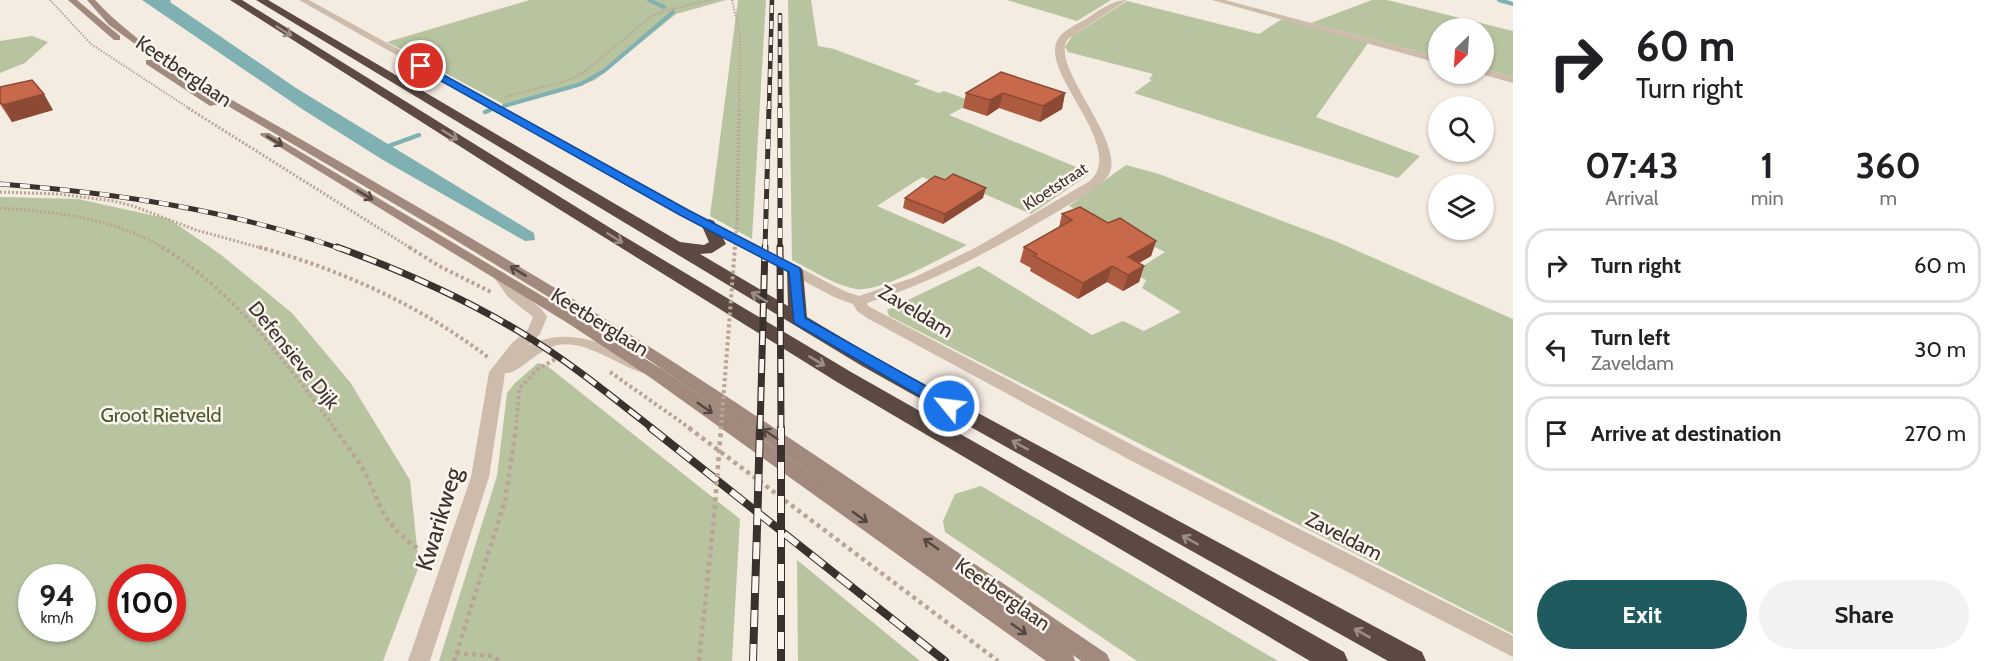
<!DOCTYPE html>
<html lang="en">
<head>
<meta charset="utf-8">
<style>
	body { margin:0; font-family:Cabin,sans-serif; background:#f2f2f2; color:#202124; height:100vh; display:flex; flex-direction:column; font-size:22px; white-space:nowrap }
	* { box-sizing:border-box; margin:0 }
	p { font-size:20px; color:#757577 }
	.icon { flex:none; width:33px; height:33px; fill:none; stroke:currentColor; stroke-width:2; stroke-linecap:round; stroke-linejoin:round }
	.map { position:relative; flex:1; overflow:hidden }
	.side { display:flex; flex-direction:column; background:#fff; width:480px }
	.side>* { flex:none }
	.banner { background:#fff; color:#202124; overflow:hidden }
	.needle { width:39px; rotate:205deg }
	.tools { position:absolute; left:1428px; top:18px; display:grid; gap:12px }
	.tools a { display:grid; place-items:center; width:66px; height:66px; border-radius:50%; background:#fff; box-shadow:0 2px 4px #0004; font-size:30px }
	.speed { position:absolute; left:18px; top:564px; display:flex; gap:12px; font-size:30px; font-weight:700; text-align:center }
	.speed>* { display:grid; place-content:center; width:78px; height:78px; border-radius:50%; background:#fff; box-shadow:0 2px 4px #0004; line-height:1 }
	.speed small { font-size:15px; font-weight:400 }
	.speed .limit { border:9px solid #d22; background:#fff; color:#111 }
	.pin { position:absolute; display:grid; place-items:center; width:51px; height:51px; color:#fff; margin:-26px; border:3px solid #fff; border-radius:50%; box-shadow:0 2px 6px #0007 }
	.me { position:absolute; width:66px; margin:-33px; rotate:299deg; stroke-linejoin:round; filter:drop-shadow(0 0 4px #0008) }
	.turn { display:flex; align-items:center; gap:21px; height:126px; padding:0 24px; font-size:27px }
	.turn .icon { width:78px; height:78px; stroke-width:2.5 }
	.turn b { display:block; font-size:42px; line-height:51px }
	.eta { display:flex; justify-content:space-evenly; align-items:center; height:102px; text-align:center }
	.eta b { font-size:36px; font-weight:800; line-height:42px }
	.button { display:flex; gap:12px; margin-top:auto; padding:12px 24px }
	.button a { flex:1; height:69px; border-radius:36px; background:#1f5a5e; color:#fff; font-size:24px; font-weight:800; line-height:69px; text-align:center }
	.button a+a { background:#f2f2f2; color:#202124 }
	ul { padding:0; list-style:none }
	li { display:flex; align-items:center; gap:18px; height:75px; margin:0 12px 9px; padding:0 12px; border:3px solid #e0e0e0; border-radius:24px }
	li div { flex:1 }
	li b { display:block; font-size:22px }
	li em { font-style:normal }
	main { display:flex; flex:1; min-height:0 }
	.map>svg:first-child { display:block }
	.green { fill:#b8c4a0; fill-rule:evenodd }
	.water { fill:#7fb0b2 }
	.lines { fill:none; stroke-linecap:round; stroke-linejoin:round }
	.stream-far1 { stroke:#7fb0b2; stroke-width:4 }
	.stream { stroke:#7fb0b2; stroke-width:4.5 }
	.path-far3 { stroke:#b9a596; stroke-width:2; stroke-dasharray:1.5 1.5; stroke-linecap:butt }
	.path-far2 { stroke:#b9a596; stroke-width:3; stroke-dasharray:2 2; stroke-linecap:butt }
	.path-far1 { stroke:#b9a596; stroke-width:4; stroke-dasharray:3 3; stroke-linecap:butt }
	.path { stroke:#b9a596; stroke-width:4.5; stroke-dasharray:4 4; stroke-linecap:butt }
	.minor { fill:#cdbbac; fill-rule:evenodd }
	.tertiary { fill:#cdbbac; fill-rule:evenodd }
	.secondary { fill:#a18a7d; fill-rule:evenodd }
	.motorway { fill:#5c4a42; fill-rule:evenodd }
	.rail-far3-casing { stroke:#3b302b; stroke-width:4.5 }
	.rail-far2-casing { stroke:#3b302b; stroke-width:5 }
	.rail-far1-casing { stroke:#3b302b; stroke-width:7 }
	.rail-casing { stroke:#3b302b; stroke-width:8 }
	.rail-far3 { stroke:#fbf5ee; stroke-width:3; stroke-dasharray:8; stroke-linecap:butt }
	.rail-far2 { stroke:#fbf5ee; stroke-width:4; stroke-dasharray:10; stroke-linecap:butt }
	.rail-far1 { stroke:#fbf5ee; stroke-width:4.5; stroke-dasharray:14; stroke-linecap:butt }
	.rail { stroke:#fbf5ee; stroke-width:6; stroke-dasharray:17; stroke-linecap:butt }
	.path-bridge-far2 { stroke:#b9a596; stroke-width:3; stroke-dasharray:2 2; stroke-linecap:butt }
	.path-bridge-far1 { stroke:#b9a596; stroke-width:4; stroke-dasharray:3 3; stroke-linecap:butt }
	.path-bridge { stroke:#b9a596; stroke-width:4.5; stroke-dasharray:4 4; stroke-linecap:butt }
	.wall { fill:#ac5a40 }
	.shaded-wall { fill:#8c4a34 }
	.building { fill:#c8694b; stroke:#8c4a34; stroke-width:1.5 }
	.oneway { stroke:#9c8e87 }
	.oneway2 { stroke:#544640 }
	.route { fill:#1a73e8; stroke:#114b97; stroke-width:1.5 }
	.labels { text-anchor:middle; stroke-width:5; stroke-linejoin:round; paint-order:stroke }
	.far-street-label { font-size:16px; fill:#3b302b; stroke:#fbf5ee }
	.street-label { font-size:20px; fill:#3b302b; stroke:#fbf5ee }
	.park-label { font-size:20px; fill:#4a5a2e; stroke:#fbf5ee }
	.near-street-label { font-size:24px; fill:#3b302b; stroke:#fbf5ee }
</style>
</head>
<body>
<main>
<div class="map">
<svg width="1513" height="661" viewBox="0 0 1513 661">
	<rect width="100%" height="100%" fill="#f4ebe1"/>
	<g class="green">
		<polygon points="530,0 726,0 676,14 595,80 568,90 505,105 387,42"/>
		<polygon points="738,0 766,0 752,239 710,216"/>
		<path d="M788 0H811L818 46 834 49 920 81 914 84 939 93 944 91 974 102 949 115 1091 173 1031 214 952 180 942 185 922 177 877 206 967 245C943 257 880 293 856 289 834 285 812 270 792 260Z"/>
		<polygon points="1007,0 1111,0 1077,21"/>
		<polygon points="1372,0 1387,0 1513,31 1513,77 1484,69 1484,28 1438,28 1438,57 1311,23"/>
		<polygon points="1127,1 1259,34 1282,19 1368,43 1316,117 1420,156 1398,178 1134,93 1152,80 1149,79 1153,74 1068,52 1065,47 1072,36"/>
		<polygon points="32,36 48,42 25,63 0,73 0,41"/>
		<polygon points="1126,165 1159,174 1335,241 1513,319 1513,634 889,316 887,310 979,266 1092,335 1123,321 1144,331 1181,312 1142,288 1146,280 1132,273 1165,252 1069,206"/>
		<path d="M0 197 78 199 169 219 220 254 292 313 350 382 410 480 419 566 383 661H0ZM32 578H82V628H32ZM122 578H172V628H122Z"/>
		<polygon points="538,363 546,365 740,519 732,661 439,661 497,476 507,393 515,383"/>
		<polygon points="981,486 1278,661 1137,661 945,532 943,521 955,494"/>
		<polygon points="797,560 920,661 798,661"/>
	</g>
	<polygon class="water" points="142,0 171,0 170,2 296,88 534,233 535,240 525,241 383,160 302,109"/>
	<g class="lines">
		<g class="stream-far1">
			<polyline points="649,0 664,7"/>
			<polyline points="1499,0 1513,4"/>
			<polyline points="504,106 581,84 604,71 673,12"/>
		</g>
		<g class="stream">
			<polyline points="485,112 490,110"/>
			<polyline points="383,148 419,135"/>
		</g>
		<g class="path-far3">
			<polyline points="50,0 91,44 190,109"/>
			<polyline points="732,0 740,35 739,109"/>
			<polyline points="505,97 565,81 583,73 650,17 664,11 711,0"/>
		</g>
		<g class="path-far2">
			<polyline points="188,108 412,249"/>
			<polyline points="0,192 59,194 113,201 133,206 196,230 265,249"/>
			<path d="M0 208C57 212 115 218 165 249"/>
			<polyline points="737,220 739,108"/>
		</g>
		<g class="path-far1">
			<path d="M162 247C235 292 285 361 335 429"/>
			<path d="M259 247C342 270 421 306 489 358"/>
			<polyline points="409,247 439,266 493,293"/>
			<polyline points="610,372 691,429"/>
			<polyline points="516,429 519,389 538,369 561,356"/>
		</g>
		<g class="path">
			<path d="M334 428C343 441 355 455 363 469 383 507 379 520 417 548"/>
			<polyline points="689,428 998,661"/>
			<polyline points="456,653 492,656 500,661"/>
			<polyline points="454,661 505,501 516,428"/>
			<polyline points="699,661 714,517"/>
		</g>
		<g class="minor">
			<path d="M299 0H309L688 209 844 291 859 296 915 277 975 248 1090 181C1127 146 1041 75 1057 41 1061 31 1077 24 1086 19 1098 11 1112 0 1127 0L1069 38C1046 62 1123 137 1110 172 1108 178 1102 182 1098 187 1024 232 950 277 867 303L868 306 1142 450 1513 636V657L1130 460 867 318 857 311 853 304 834 297 680 215Z"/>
			<polygon points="1212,0 1225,0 1438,57 1438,63"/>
			<polygon points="1484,69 1513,77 1513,83 1481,74 1484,74"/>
		</g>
		<path class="tertiary" d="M499 271C509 273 512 285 519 291 529 301 540 304 547 317L540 334 528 346C571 323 612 348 652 365L654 369 652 373 646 374C617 366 588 340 557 345 538 349 518 375 505 373L489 477 430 661H408L471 477 489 372 512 343 528 329 533 317 508 297 492 275Z"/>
		<g class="secondary">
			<polygon points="68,0 77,0 120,36 120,40 114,40"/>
			<path d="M87 0H95C145 54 226 96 290 133 370 179 451 226 530 273 728 391 916 525 1107 654L1110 661H1081L1073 655 1075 661H1046L651 378 566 322 260 135 261 133H269L576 316 663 370 839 493 629 346 437 229 233 109 153 57 109 25Z"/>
			<polygon points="146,60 152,60 219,104 210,106 146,64"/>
		</g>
		<g class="motorway">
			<polygon points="230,0 242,0 620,234 851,372 1344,652 1348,661 1310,661 837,382 533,193"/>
			<polygon points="256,0 268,0 680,242 704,245 709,242 701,224 709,219 714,221 726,244 712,253 700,254 788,306 787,271 789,268 801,268 803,271 807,317 876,358 1422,652 1426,661 1388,661 862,366"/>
		</g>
		<g class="rail-far3-casing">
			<g id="rail-far3">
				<polyline points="780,15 780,109"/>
				<polyline points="769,109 772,0"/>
			</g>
		</g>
		<g class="rail-far2-casing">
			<g id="rail-far2">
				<polyline points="780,108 780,249"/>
				<path d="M0 184C116 193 231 210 341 249"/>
				<polyline points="765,249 769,108"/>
			</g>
		</g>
		<g class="rail-far1-casing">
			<g id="rail-far1">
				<path d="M337 247C400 270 462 297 520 332 567 360 610 395 653 429"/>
				<polyline points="780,247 781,429"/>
				<polyline points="760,429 765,247"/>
			</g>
		</g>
		<g class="rail-casing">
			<g id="rail">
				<polyline points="651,428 945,661"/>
				<polyline points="781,428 781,661"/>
				<polyline points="753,661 760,428"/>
			</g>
		</g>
		<use href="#rail-far3" class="rail-far3"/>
		<use href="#rail-far2" class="rail-far2"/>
		<use href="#rail-far1" class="rail-far1"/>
		<use href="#rail" class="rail"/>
		<polyline class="path-bridge-far2" points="735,249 737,220"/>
		<polyline class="path-bridge-far1" points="721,429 735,247"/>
		<polyline class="path-bridge" points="714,517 721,428"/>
	</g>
	<g class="wall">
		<polygon points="0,87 53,110 12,122 0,104"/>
		<polygon points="966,93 1065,93 1062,109 1040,122 999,108 987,116 963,108"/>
		<polygon points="905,198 983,198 943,224 903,208"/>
		<polygon points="1062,214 1108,223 1156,241 1151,256 1139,263 1144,266 1139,282 1123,291 1107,282 1078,299 1030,271 1031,268 1020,262 1024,247 1059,227"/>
	</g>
	<g class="shaded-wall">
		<polygon points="1003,93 999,108 987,116 990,100"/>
		<polygon points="1065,93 1062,109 1040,122 1043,106"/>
		<polygon points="44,94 53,110 12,122 3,105"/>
		<polygon points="986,188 983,198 943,224 945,214"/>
		<polygon points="1156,241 1151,256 1123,272 1128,257"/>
		<polygon points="1112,266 1107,282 1078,299 1083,283"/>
		<polygon points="1144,266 1139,282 1123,291 1128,275"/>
	</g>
	<g class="building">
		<polygon points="1001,72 1065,93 1043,106 1003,93 990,100 966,93"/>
		<polygon points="32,80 44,94 3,105 0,102 0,87"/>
		<polygon points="953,174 986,188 945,214 905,198 935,176 945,180"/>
		<polygon points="1080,207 1108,223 1120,218 1156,241 1128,257 1144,266 1128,275 1112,266 1083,283 1034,256 1037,254 1024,247 1072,220 1062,214"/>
	</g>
	<defs><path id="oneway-shaft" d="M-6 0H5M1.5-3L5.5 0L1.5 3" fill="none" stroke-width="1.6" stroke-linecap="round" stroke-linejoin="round" transform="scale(1.5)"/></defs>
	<g class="oneway">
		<use href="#oneway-shaft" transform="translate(284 31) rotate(32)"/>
		<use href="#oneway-shaft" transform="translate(450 135) rotate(32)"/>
		<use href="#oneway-shaft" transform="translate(615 238) rotate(32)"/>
		<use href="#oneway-shaft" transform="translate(759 297) rotate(-149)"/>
		<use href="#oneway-shaft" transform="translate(817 361) rotate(31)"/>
		<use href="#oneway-shaft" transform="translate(1020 445) rotate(-151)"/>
		<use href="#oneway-shaft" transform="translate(1190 540) rotate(-151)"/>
		<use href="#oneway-shaft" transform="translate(1362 633) rotate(-151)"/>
	</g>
	<g class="oneway2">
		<use href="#oneway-shaft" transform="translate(275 141) rotate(31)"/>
		<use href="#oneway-shaft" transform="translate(365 195) rotate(31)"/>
		<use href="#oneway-shaft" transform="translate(518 271) rotate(-149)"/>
		<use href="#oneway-shaft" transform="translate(705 408) rotate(35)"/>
		<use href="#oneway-shaft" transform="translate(770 434) rotate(-146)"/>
		<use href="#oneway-shaft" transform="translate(860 517) rotate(35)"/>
		<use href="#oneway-shaft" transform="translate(931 544) rotate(-145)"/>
		<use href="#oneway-shaft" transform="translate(1019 629) rotate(35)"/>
	</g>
	<polygon class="route" points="418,64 424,64 688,210 800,268 805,318 954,402 956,406 954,410 944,410 794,323 789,272 680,215 418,68"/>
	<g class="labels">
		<g class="far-street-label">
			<text transform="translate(1055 186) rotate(-33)" y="6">Kloetstraat</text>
		</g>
		<g class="street-label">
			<text transform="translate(184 71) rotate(34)" y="7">Keetberglaan</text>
			<text transform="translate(916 311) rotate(31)" y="7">Zaveldam</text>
			<text transform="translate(600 322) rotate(32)" y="7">Keetberglaan</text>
			<text transform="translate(294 355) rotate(51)" y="7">Defensieve Dijk</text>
			<text transform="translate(1344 536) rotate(27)" y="7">Zaveldam</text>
			<text transform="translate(1003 594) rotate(35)" y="7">Keetberglaan</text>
		</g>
		<g class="park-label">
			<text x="161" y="422">Groot Rietveld</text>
		</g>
		<g class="near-street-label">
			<text transform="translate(439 519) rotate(-73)" y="8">Kwarikweg</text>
		</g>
	</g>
</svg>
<div class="tools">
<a><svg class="needle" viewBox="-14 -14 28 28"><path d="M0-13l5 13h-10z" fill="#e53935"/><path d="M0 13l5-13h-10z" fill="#757577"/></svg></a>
<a><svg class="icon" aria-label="search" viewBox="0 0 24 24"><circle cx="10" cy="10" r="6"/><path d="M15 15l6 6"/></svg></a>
<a><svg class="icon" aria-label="layers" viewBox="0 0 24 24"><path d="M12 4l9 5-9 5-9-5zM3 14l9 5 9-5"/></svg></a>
</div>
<div class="speed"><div>94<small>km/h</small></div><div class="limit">100</div></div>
<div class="pin" style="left:421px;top:66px;background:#d93025"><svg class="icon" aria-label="arrive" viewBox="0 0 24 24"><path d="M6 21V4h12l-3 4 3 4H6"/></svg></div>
<svg class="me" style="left:949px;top:406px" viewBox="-20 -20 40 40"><circle r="17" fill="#1a73e8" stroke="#fff" stroke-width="3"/><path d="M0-11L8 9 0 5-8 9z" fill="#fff"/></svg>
</div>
<section class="side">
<div class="banner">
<div class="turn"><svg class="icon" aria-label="right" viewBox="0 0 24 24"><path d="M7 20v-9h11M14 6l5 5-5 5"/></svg><div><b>60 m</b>Turn right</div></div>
</div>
<div class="eta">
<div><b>07:43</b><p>Arrival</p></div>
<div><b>1</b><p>min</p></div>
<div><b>360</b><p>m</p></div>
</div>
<ul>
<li><svg class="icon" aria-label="right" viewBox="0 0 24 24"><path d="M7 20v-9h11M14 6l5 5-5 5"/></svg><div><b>Turn right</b></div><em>60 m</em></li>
<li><svg class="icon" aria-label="left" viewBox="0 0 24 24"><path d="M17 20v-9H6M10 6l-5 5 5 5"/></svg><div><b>Turn left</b><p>Zaveldam</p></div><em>30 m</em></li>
<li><svg class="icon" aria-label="arrive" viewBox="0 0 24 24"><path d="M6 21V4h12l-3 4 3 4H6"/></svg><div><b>Arrive at destination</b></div><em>270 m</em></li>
</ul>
<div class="button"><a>Exit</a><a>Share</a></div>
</section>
</main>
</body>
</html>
